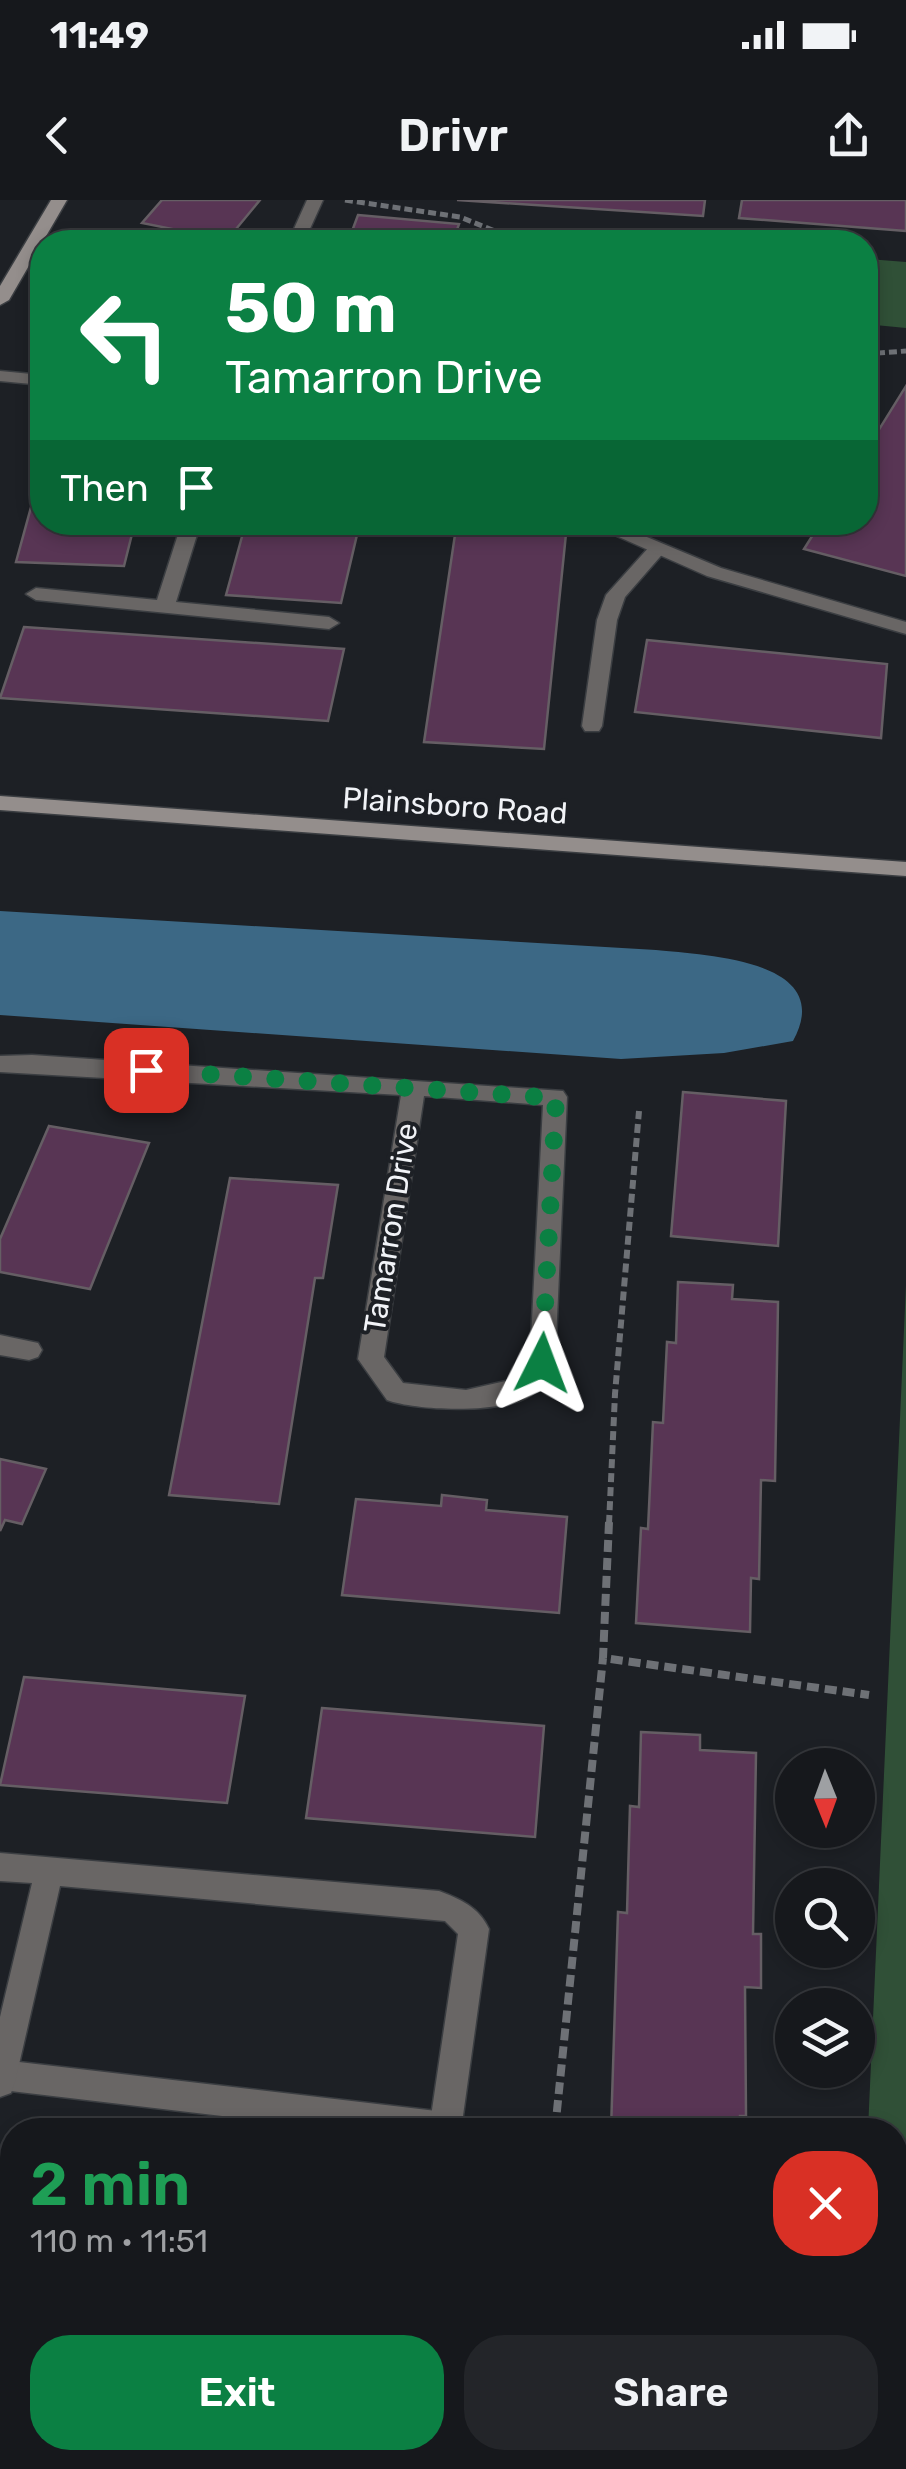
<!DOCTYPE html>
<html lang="en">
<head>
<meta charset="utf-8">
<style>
	body { margin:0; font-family:Rubik,sans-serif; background:#232529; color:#f1f3f6; height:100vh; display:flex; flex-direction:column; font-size:38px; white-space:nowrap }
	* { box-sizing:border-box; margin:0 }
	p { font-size:32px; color:#9ea0a3 }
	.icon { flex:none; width:55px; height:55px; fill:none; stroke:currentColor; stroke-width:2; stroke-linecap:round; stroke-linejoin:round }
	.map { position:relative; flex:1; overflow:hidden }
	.side { position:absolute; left:0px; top:1918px; width:908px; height:352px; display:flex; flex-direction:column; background:#16181c; border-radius:40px 40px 0 0; box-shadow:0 5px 15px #0003,0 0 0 2px #35373b }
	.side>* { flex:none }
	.hud { position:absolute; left:30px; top:30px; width:848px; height:305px; border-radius:40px; box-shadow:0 5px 15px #0003,0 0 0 2px #35373b; background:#0b8043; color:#fff; overflow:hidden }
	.needle { width:65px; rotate:179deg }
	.tools { position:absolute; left:775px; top:1548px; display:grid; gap:20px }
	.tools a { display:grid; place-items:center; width:100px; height:100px; border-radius:50%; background:#16181c; box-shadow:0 5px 15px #0003,0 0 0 2px #35373b; font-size:50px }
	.pin { position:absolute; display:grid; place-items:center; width:85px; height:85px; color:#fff; margin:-42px; border-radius:20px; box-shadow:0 5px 15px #0006 }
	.me { position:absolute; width:110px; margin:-55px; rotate:3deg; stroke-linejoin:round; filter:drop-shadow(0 0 8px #0008) }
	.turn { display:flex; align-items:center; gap:35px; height:210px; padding:0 30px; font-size:45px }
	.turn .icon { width:130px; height:130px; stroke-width:2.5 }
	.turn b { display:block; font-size:70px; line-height:85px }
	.then { display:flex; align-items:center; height:95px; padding:0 30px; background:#0003; gap:20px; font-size:38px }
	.round { display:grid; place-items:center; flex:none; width:105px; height:105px; border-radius:40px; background:#232529 }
	.summary { display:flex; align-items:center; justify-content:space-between; height:170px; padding:0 30px }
	h1 { font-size:60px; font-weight:600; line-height:75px; color:#1e9e55 }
	.cta { display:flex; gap:20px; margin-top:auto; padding:20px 30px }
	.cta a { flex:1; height:115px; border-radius:40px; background:#0b8043; color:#fff; font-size:40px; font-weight:600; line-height:115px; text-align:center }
	.cta a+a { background:#232529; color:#f1f3f6 }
	.status { display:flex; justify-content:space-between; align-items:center; height:70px; padding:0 50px; background:#16181c; direction:ltr }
	.status svg { height:28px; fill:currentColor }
	header { display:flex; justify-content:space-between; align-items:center; height:130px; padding:0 30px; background:#16181c; font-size:45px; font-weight:600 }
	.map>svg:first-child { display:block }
	.green { fill:#305037 }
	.water { fill:#3c6885 }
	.building { fill:#583554; stroke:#655e64; stroke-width:2.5 }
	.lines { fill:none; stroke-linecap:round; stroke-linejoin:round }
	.lane-casing { stroke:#3b3e42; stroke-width:3 }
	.street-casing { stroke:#3b3e42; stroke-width:3 }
	.secondary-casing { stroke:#3b3e42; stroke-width:3 }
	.path-far2 { stroke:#6e7176; stroke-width:5; stroke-dasharray:8 4; stroke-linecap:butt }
	.path-far1 { stroke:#6e7176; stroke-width:6; stroke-dasharray:9 5; stroke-linecap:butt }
	.path { stroke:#6e7176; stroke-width:8; stroke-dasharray:12 6; stroke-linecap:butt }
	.lane { fill:#696665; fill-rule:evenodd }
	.street { fill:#696665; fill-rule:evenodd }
	.secondary { fill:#948e8c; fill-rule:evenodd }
	.route { stroke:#0b8043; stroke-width:18; stroke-dasharray:0 32.4 }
	.labels { text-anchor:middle; stroke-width:8; stroke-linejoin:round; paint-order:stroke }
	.street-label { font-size:30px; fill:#f1f3f7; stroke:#1d2025 }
</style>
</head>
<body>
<div class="status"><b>11:49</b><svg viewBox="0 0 49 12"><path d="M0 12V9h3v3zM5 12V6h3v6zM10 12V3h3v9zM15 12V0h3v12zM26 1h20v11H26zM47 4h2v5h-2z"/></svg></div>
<header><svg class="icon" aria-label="back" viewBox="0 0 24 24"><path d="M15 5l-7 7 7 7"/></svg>Drivr<svg class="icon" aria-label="share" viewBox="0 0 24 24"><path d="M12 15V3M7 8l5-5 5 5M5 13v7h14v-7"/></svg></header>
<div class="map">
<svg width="906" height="2269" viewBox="0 0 906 2269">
	<rect width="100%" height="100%" fill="#1d2025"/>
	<g class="green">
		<polygon points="868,59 906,62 906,128 875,125 865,114"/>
		<polygon points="906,1085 906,2100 895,2114 895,1930 868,1930"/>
	</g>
	<path class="water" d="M0 711 656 750C703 755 838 759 793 841L724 853 621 859 0 815Z"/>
	<g class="building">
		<polygon points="162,0 260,0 227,40 142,23"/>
		<polygon points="457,0 705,0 703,16"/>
		<polygon points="742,0 906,0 906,31 739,18"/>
		<polygon points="358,15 459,24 453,42 348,42"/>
		<polygon points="906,186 906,376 804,349 821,322 865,322 865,252"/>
		<polygon points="42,267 42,322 135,322 124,366 16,362"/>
		<polygon points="246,322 360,322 341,403 226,395"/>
		<polygon points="456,328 566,334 544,549 424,542"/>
		<polygon points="24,427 344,449 328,521 0,498"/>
		<polygon points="647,440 887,464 881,538 635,512"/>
		<polygon points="683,892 786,901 778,1046 671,1036"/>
		<polygon points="49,926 149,943 90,1089 0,1072 0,1039"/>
		<polygon points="230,978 338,985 323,1078 315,1078 279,1304 169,1295"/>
		<polygon points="678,1082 733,1085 732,1099 778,1102 775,1281 761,1280 759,1379 751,1378 750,1432 636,1423 641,1328 648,1329 653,1222 663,1223 667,1142 676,1143"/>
		<polygon points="0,1259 46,1269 22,1324 5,1320 0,1331"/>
		<polygon points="442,1295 487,1300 486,1310 567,1317 559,1413 342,1395 356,1299 441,1306"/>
		<polygon points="24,1477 245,1496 227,1603 0,1585"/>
		<polygon points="322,1508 544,1526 535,1637 306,1618"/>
		<polygon points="641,1532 700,1535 700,1550 756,1553 753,1734 761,1734 761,1788 745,1787 746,1916 740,1916 740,1930 611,1930 618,1712 627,1713 630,1606 639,1607"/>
		<polygon points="0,2209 12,2212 12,2258 127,2258 167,2269 0,2269"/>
		<polygon points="587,2258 728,2258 728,2269 586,2269"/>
	</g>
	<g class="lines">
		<g class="lane-casing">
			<g id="lane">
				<polygon points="182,322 201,322 176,402 329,417 339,423 329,429 36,400 26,394 36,388 157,400"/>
				<polygon points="657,344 666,350 625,397 617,420 602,526 599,531 585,531 582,526 597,420 606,395 650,346"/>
				<polygon points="2,1860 445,1912 456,1916 461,1927 340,1930 2,1890"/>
			</g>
		</g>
		<g class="street-casing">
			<g id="street">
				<polygon points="307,0 323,0 304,42 288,42"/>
				<polygon points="0,171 42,175 42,185 0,181"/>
				<polygon points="585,322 611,322 721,368 906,422 906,434 707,376"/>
				<path d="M32 855 563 891 567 897 555 1163C550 1173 540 1189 531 1195 503 1214 417 1211 387 1200L358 1159 401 895 0 872V856ZM424 896 543 905 530 1160 514 1179 466 1190 403 1183 384 1157Z"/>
				<polygon points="0,1135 38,1143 42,1150 38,1157 29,1160 0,1155"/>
				<path d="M0 1653 439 1691C460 1699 479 1707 489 1729L461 1930H429L458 1734 445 1721 60 1686 15 1882 11 1893 0 1897V1817L32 1683 0 1681Z"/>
				<polygon points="0,2038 12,2041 12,2073 0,2070"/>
			</g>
		</g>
		<g class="secondary-casing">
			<g id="secondary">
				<polygon points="51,0 67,0 9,100 0,105 0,86"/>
				<polygon points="0,596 906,662 906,676 0,610"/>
			</g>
		</g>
		<g class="path-far2">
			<polyline points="345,0 460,17 522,42"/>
			<polyline points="865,154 906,151"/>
		</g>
		<polyline class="path-far1" points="609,1324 615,1194 639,911"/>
		<g class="path">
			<polyline points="609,1322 603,1458 869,1495"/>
			<polyline points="555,1930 603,1458"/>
			<polyline points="0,2160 12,2164"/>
			<polyline points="331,2258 370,2269"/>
			<polyline points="525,2269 526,2258"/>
		</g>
		<use href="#lane" class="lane"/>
		<use href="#street" class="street"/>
		<use href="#secondary" class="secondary"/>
	</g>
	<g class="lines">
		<polyline class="route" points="146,870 556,898 542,1163"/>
	</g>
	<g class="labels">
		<g class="street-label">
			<text transform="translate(455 606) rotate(4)" y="10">Plainsboro Road</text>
			<text transform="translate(391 1028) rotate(-81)" y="10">Tamarron Drive</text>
		</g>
	</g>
</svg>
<div class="tools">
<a><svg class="needle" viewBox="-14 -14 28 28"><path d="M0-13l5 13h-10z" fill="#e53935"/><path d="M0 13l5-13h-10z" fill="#9ea0a3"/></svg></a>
<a><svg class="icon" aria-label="search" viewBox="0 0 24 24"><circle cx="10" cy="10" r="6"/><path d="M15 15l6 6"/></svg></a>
<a><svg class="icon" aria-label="layers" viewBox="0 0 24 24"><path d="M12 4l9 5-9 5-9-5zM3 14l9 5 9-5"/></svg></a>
</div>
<div class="pin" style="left:146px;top:870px;background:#d93025"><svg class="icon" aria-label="arrive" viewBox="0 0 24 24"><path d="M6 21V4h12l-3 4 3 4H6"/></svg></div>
<svg class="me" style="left:542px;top:1163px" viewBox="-20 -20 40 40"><path d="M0-17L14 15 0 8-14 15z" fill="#0b8043" stroke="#fff" stroke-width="4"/></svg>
<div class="hud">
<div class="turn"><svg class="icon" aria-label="left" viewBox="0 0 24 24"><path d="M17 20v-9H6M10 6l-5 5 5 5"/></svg><div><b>50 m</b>Tamarron Drive</div></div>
<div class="then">Then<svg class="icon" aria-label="arrive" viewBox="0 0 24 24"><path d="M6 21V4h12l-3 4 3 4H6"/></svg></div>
</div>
<section class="side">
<div class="summary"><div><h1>2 min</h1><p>110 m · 11:51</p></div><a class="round" style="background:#d93025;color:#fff"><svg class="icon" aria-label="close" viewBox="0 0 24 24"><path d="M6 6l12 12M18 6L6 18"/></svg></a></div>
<div class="cta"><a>Exit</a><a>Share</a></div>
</section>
</div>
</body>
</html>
